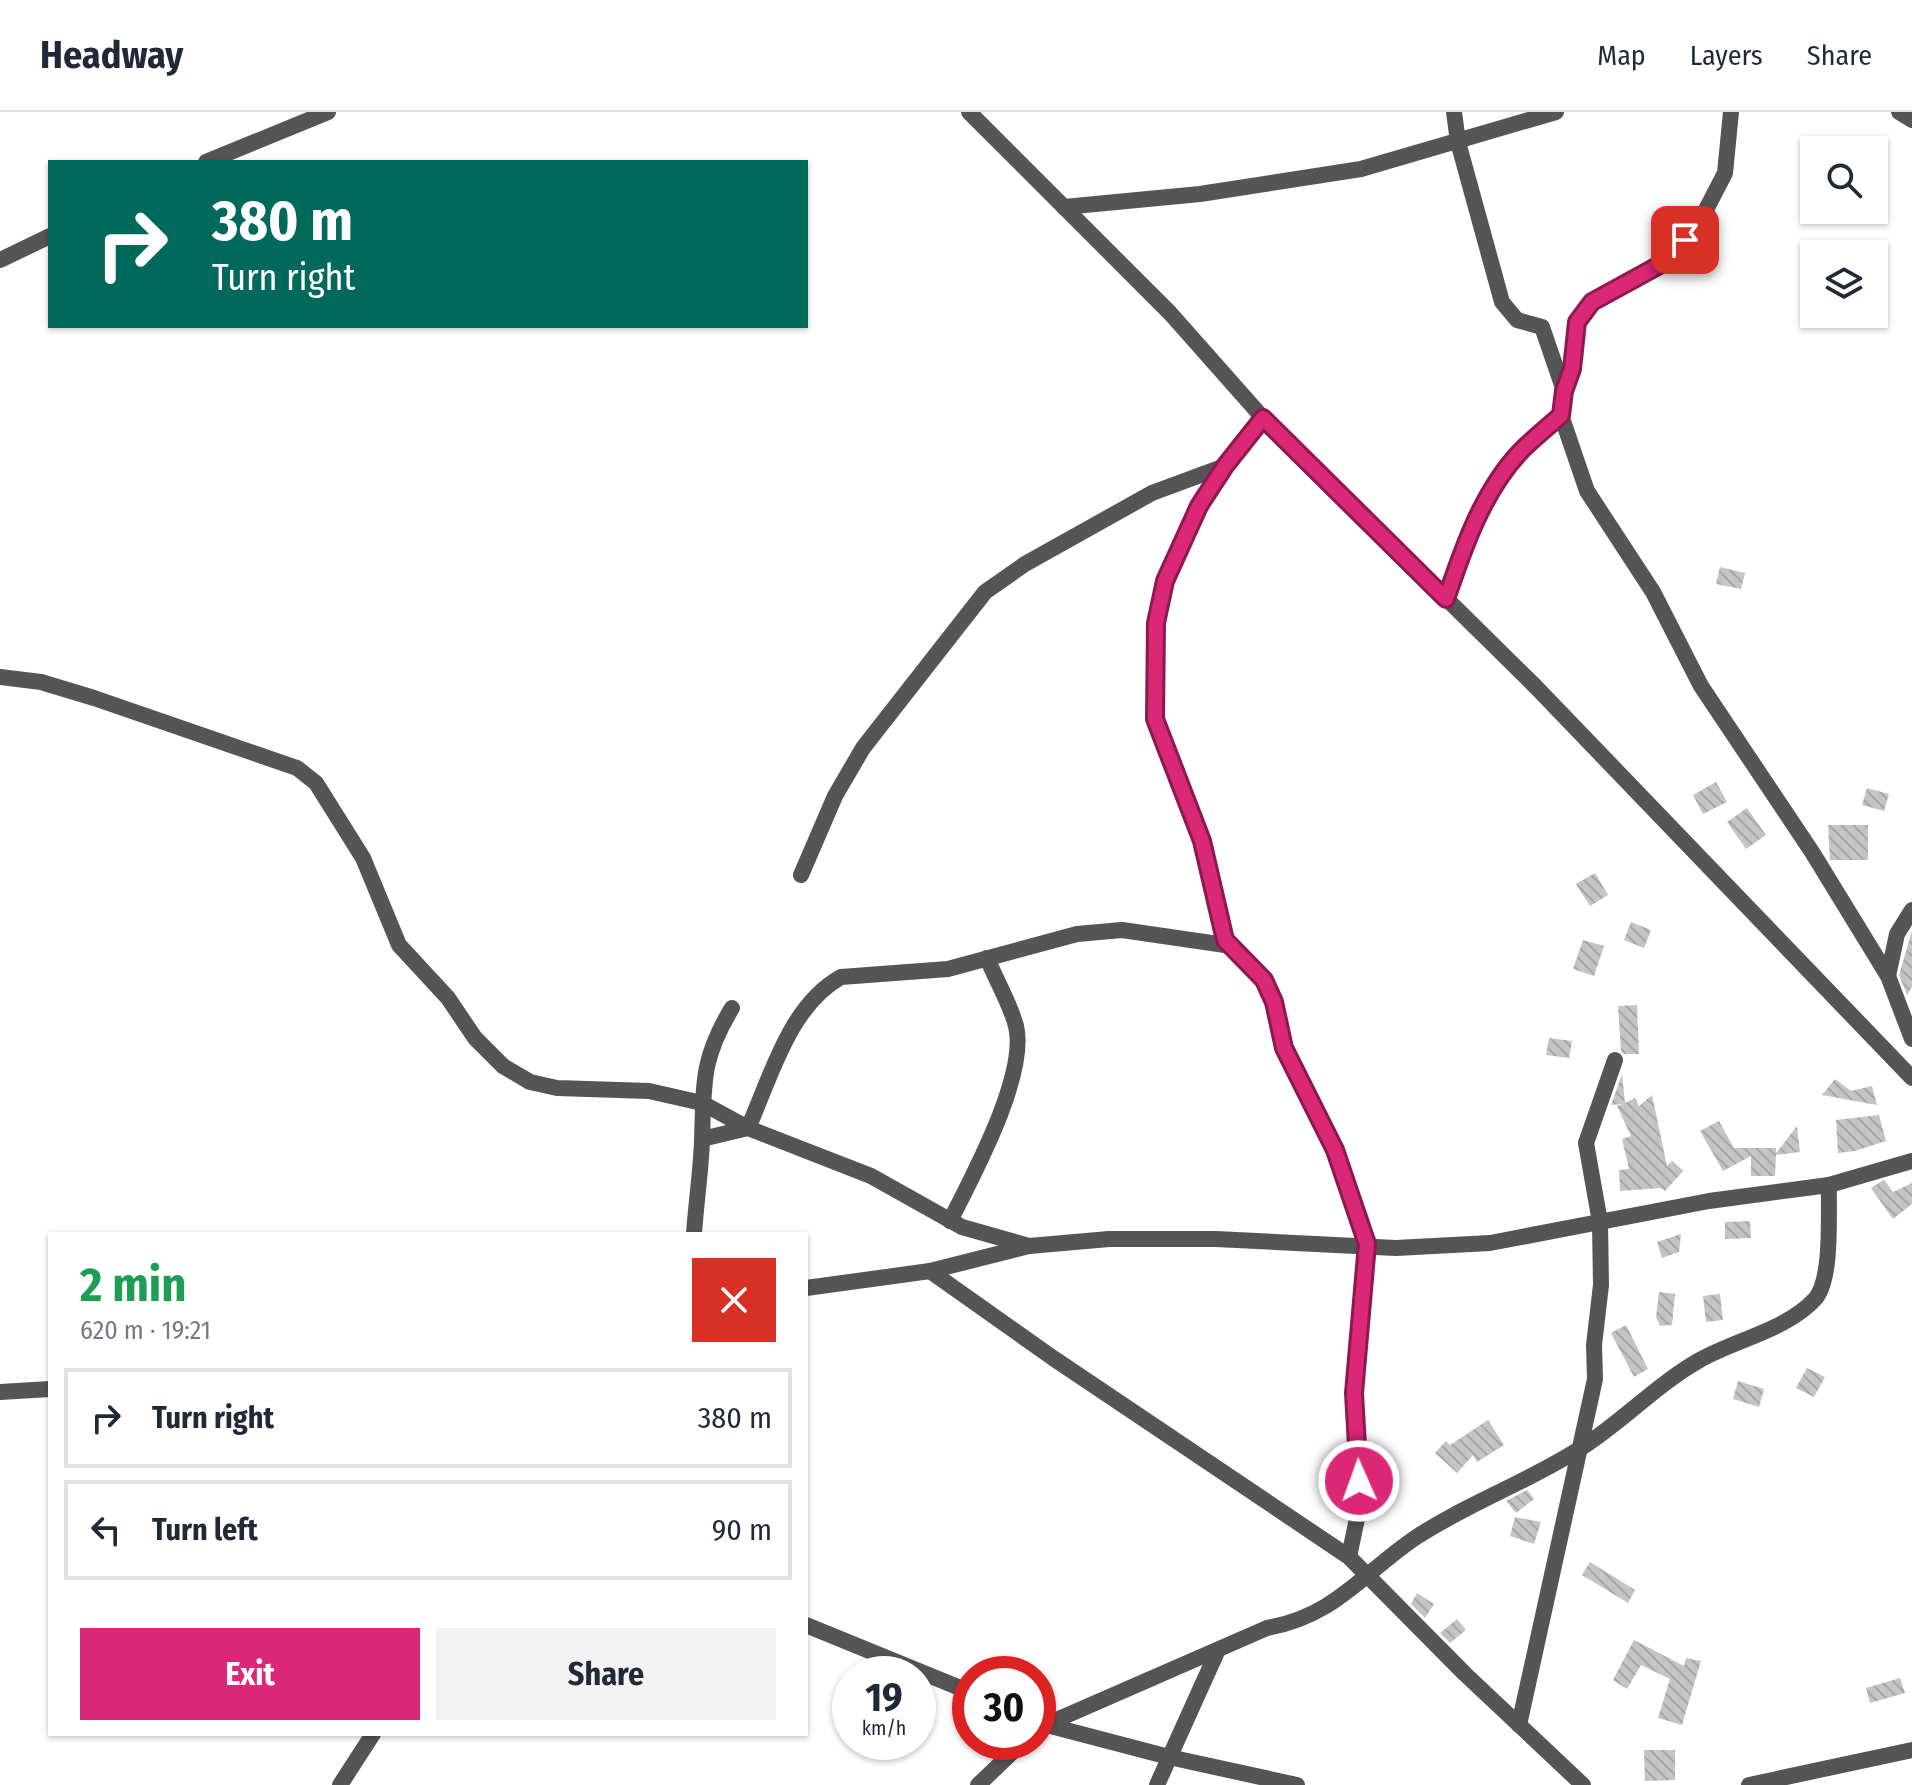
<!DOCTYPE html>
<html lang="en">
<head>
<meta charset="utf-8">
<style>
	body { margin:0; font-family:"Fira Sans Condensed",sans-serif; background:#f2f2f3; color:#1f2937; height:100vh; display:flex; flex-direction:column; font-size:30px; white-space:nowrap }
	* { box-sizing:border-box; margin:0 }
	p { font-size:26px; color:#747a83 }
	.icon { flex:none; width:44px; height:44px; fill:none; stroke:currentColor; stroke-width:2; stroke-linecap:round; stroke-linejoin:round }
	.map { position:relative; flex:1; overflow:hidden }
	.panel { position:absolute; left:48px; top:1120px; width:760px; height:504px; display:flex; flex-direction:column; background:#fff; border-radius:0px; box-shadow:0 2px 6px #0004 }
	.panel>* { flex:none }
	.banner { position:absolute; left:48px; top:48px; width:760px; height:168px; border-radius:0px; box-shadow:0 2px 6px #0004; background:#00695c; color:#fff; overflow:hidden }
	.buttons { position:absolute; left:1800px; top:24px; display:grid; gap:16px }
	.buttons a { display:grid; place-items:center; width:88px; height:88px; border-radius:0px; background:#fff; box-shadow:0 2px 6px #0004; font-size:40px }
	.speed { position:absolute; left:832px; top:1544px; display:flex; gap:16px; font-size:40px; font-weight:700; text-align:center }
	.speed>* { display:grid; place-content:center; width:104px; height:104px; border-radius:50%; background:#fff; box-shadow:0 2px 6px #0004; line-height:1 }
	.speed small { font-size:20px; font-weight:400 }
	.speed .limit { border:12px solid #d22; background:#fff; color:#111 }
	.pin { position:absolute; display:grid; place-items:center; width:68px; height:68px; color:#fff; margin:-34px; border-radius:16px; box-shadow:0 4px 12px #0006 }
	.me { position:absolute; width:88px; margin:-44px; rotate:358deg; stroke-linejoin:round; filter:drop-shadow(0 0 6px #0008) }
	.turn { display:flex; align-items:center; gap:28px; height:168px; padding:0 32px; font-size:36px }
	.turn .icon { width:104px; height:104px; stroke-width:2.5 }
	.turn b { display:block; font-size:56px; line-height:68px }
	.round { display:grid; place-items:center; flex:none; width:84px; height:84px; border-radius:0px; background:#f2f2f3 }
	.headline { display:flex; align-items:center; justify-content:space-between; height:136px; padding:0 32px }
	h1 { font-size:48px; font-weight:700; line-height:60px; color:#1e9e55 }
	.action { display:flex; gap:16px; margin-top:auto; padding:16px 32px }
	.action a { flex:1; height:92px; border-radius:0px; background:#db2777; color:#fff; font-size:32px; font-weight:700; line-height:92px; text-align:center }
	.action a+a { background:#f2f2f3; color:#1f2937 }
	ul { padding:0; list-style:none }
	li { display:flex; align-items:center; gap:24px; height:100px; margin:0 16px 12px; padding:0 16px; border:4px solid #e0e1e3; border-radius:0px }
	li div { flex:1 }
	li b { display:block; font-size:30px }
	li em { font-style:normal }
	header { display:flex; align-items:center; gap:48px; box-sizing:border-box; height:112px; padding:0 40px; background:#fff; border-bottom:2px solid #e0e1e3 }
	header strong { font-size:38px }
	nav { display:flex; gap:44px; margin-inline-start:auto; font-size:28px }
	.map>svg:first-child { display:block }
	.building { fill:url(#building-back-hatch) }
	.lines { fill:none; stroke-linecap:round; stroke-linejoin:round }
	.minor { stroke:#555; stroke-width:16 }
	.route-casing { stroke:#8e194d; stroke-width:20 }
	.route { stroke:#db2777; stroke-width:14 }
</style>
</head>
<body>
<header>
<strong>Headway</strong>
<nav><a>Map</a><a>Layers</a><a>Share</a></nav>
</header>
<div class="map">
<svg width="1912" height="1673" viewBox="0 0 1912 1673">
	<defs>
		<pattern id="building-back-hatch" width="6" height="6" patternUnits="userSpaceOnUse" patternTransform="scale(2)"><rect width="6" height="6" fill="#c4c4c4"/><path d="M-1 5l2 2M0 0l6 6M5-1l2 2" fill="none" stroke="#a7a7a7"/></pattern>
	</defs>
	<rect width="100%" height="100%" fill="#fff"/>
	<g class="building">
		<polygon points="1720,455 1745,461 1741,477 1716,472"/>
		<polygon points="1716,670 1727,690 1703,702 1693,683"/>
		<polygon points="1867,676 1889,682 1884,699 1862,693"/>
		<polygon points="1747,696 1766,723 1746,737 1727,710"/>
		<polygon points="1828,713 1868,713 1868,748 1830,748"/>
		<polygon points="1595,761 1608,783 1590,794 1576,772"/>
		<polygon points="1631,810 1651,818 1644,836 1624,828"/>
		<polygon points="1912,819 1912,875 1907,883 1899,863"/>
		<polygon points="1583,828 1604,834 1594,864 1573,857"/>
		<polygon points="1637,893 1639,942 1624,942 1621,939 1618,894"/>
		<polygon points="1549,926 1572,929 1569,946 1546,943"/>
		<polygon points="1622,962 1625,991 1635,986 1639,994 1652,983 1667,1054 1672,1049 1683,1059 1665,1079 1661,1076 1620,1079 1619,1058 1629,1057 1622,1027 1631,1024 1617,994 1623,992 1611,993"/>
		<polygon points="1835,967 1851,979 1872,974 1877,993 1822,983"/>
		<polygon points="1879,1003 1886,1029 1855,1039 1838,1041 1836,1008"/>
		<polygon points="1719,1009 1734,1036 1776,1036 1776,1041 1797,1014 1800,1040 1776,1043 1775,1064 1751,1064 1751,1044 1723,1059 1700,1019"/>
		<polygon points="1884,1068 1893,1080 1912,1071 1912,1092 1893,1107 1871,1076"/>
		<polygon points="1750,1109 1751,1126 1725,1127 1725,1110"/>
		<polygon points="1681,1122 1679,1140 1662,1146 1657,1130"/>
		<polygon points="1659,1180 1675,1182 1672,1213 1660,1214 1656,1205"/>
		<polygon points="1720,1182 1723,1208 1706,1210 1703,1184"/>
		<polygon points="1626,1213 1648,1257 1634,1265 1611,1221"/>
		<polygon points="1807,1256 1825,1265 1814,1285 1796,1276"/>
		<polygon points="1738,1269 1764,1277 1759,1295 1733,1287"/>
		<polygon points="1488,1308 1504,1333 1477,1350 1473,1343 1457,1361 1435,1341 1446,1329 1450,1333"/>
		<polygon points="1527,1378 1534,1387 1516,1401 1506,1389"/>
		<polygon points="1515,1405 1541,1410 1534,1432 1510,1424"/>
		<polygon points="1590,1450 1635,1478 1628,1491 1582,1463"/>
		<polygon points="1417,1481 1434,1492 1425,1506 1411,1492"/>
		<polygon points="1457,1507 1466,1518 1450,1531 1440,1521"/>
		<polygon points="1634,1528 1684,1554 1686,1546 1701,1549 1682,1613 1658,1606 1670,1567 1641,1553 1627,1577 1613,1568"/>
		<polygon points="1900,1566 1905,1581 1870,1591 1866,1576"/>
		<polygon points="1644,1638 1675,1638 1675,1668 1645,1669"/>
	</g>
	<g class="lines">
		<g class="minor">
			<polyline points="969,0 1170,201 1263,306 1535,574 1912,966"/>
			<polyline points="1454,0 1458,30 1502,190 1517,208 1542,215 1564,279"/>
			<polyline points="1731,0 1725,61 1696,117 1665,150 1592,190 1577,210 1572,257 1564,279 1561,303 1587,379 1653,480 1701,574 1812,740 1888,864 1912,927"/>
			<polyline points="1899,0 1912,8"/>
			<polyline points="206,50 328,0"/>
			<polyline points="1064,95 1200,82 1361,57 1556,0"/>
			<polyline points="0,148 50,124"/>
			<polyline points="1263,306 1225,354 1199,394 1165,469 1156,511 1155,607 1202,729 1225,828 1264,868 1274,890 1284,936 1335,1038 1367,1132 1354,1281 1360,1392 1349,1445"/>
			<path d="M1446 487C1463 437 1482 381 1519 341 1532 328 1547 316 1561 303"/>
			<polyline points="0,565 41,570 94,586 297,656 316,671 363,746 399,833 448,886 475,926 503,954 530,970 557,976 649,979 702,991 748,1016 871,1064 962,1115 1029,1134"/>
			<polyline points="801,763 835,684 863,636 985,480 1025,452 1152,381 1225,354"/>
			<polyline points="1888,864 1897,822 1912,798"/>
			<path d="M748 1016C771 965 789 894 841 865L948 857 1077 822 1122 818 1232 834"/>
			<polyline points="702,1027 748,1016"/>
			<path d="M950 1109C972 1065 1028 963 1016 914 1010 891 996 868 987 846"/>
			<path d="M694 1122C696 1091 701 1059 702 1028 704 971 701 947 732 896"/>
			<polyline points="930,1159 1053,1246 1349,1445 1465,1562 1583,1673"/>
			<polyline points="806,1176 930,1159 1029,1134 1109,1127 1216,1127 1396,1136 1490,1131 1709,1089 1829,1073 1912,1049"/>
			<polyline points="0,1280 50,1277"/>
			<polyline points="806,1513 970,1580"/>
			<polyline points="1043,1612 1169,1645 1297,1673"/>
			<polyline points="1519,1613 1595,1267 1594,1233 1601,1173 1600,1110 1586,1031 1615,948"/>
			<path d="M1038 1616 1267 1516C1335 1504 1362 1462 1415 1426 1468 1391 1528 1370 1581 1336 1622 1310 1655 1274 1698 1249 1734 1228 1787 1218 1815 1187 1833 1167 1828 1100 1829 1073"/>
			<polyline points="340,1673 373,1622"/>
			<polyline points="978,1673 1023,1630"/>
			<polyline points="1157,1673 1217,1540"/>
			<polyline points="1749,1673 1912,1638"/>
		</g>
	</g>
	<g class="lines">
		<g class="route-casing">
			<path id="route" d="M1359 1369 1354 1281 1367 1132 1335 1038 1284 936 1274 890 1264 868 1225 828 1202 729 1155 607 1156 511 1165 469 1199 394 1225 354 1263 306 1446 487C1463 437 1482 381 1519 341 1531 328 1547 316 1561 303L1564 279 1572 257 1577 210 1592 190 1665 150 1685 128"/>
		</g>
		<use href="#route" class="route"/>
	</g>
</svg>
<div class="buttons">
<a><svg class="icon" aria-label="search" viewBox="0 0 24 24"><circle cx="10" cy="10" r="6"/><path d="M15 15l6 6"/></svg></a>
<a><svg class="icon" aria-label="layers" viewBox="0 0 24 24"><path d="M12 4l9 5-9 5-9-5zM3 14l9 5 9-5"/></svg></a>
</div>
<div class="speed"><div>19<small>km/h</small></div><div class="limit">30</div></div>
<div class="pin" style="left:1685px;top:128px;background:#d93025"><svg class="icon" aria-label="arrive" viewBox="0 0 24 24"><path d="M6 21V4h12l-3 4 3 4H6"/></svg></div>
<svg class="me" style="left:1359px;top:1369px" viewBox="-20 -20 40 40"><circle r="17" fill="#db2777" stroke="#fff" stroke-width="3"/><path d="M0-11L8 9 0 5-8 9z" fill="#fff"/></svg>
<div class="banner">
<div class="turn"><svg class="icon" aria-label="right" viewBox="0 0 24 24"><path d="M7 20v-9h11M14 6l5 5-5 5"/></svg><div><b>380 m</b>Turn right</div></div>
</div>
<section class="panel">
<div class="headline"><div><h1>2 min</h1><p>620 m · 19:21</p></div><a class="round" style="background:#d93025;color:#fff"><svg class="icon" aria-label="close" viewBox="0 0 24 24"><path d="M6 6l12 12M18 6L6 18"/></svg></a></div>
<ul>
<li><svg class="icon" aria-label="right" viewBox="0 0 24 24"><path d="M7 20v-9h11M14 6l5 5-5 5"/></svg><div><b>Turn right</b></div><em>380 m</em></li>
<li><svg class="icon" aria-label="left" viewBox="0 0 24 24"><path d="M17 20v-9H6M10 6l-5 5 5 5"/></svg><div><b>Turn left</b></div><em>90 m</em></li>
</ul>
<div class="action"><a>Exit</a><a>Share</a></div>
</section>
</div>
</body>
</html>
